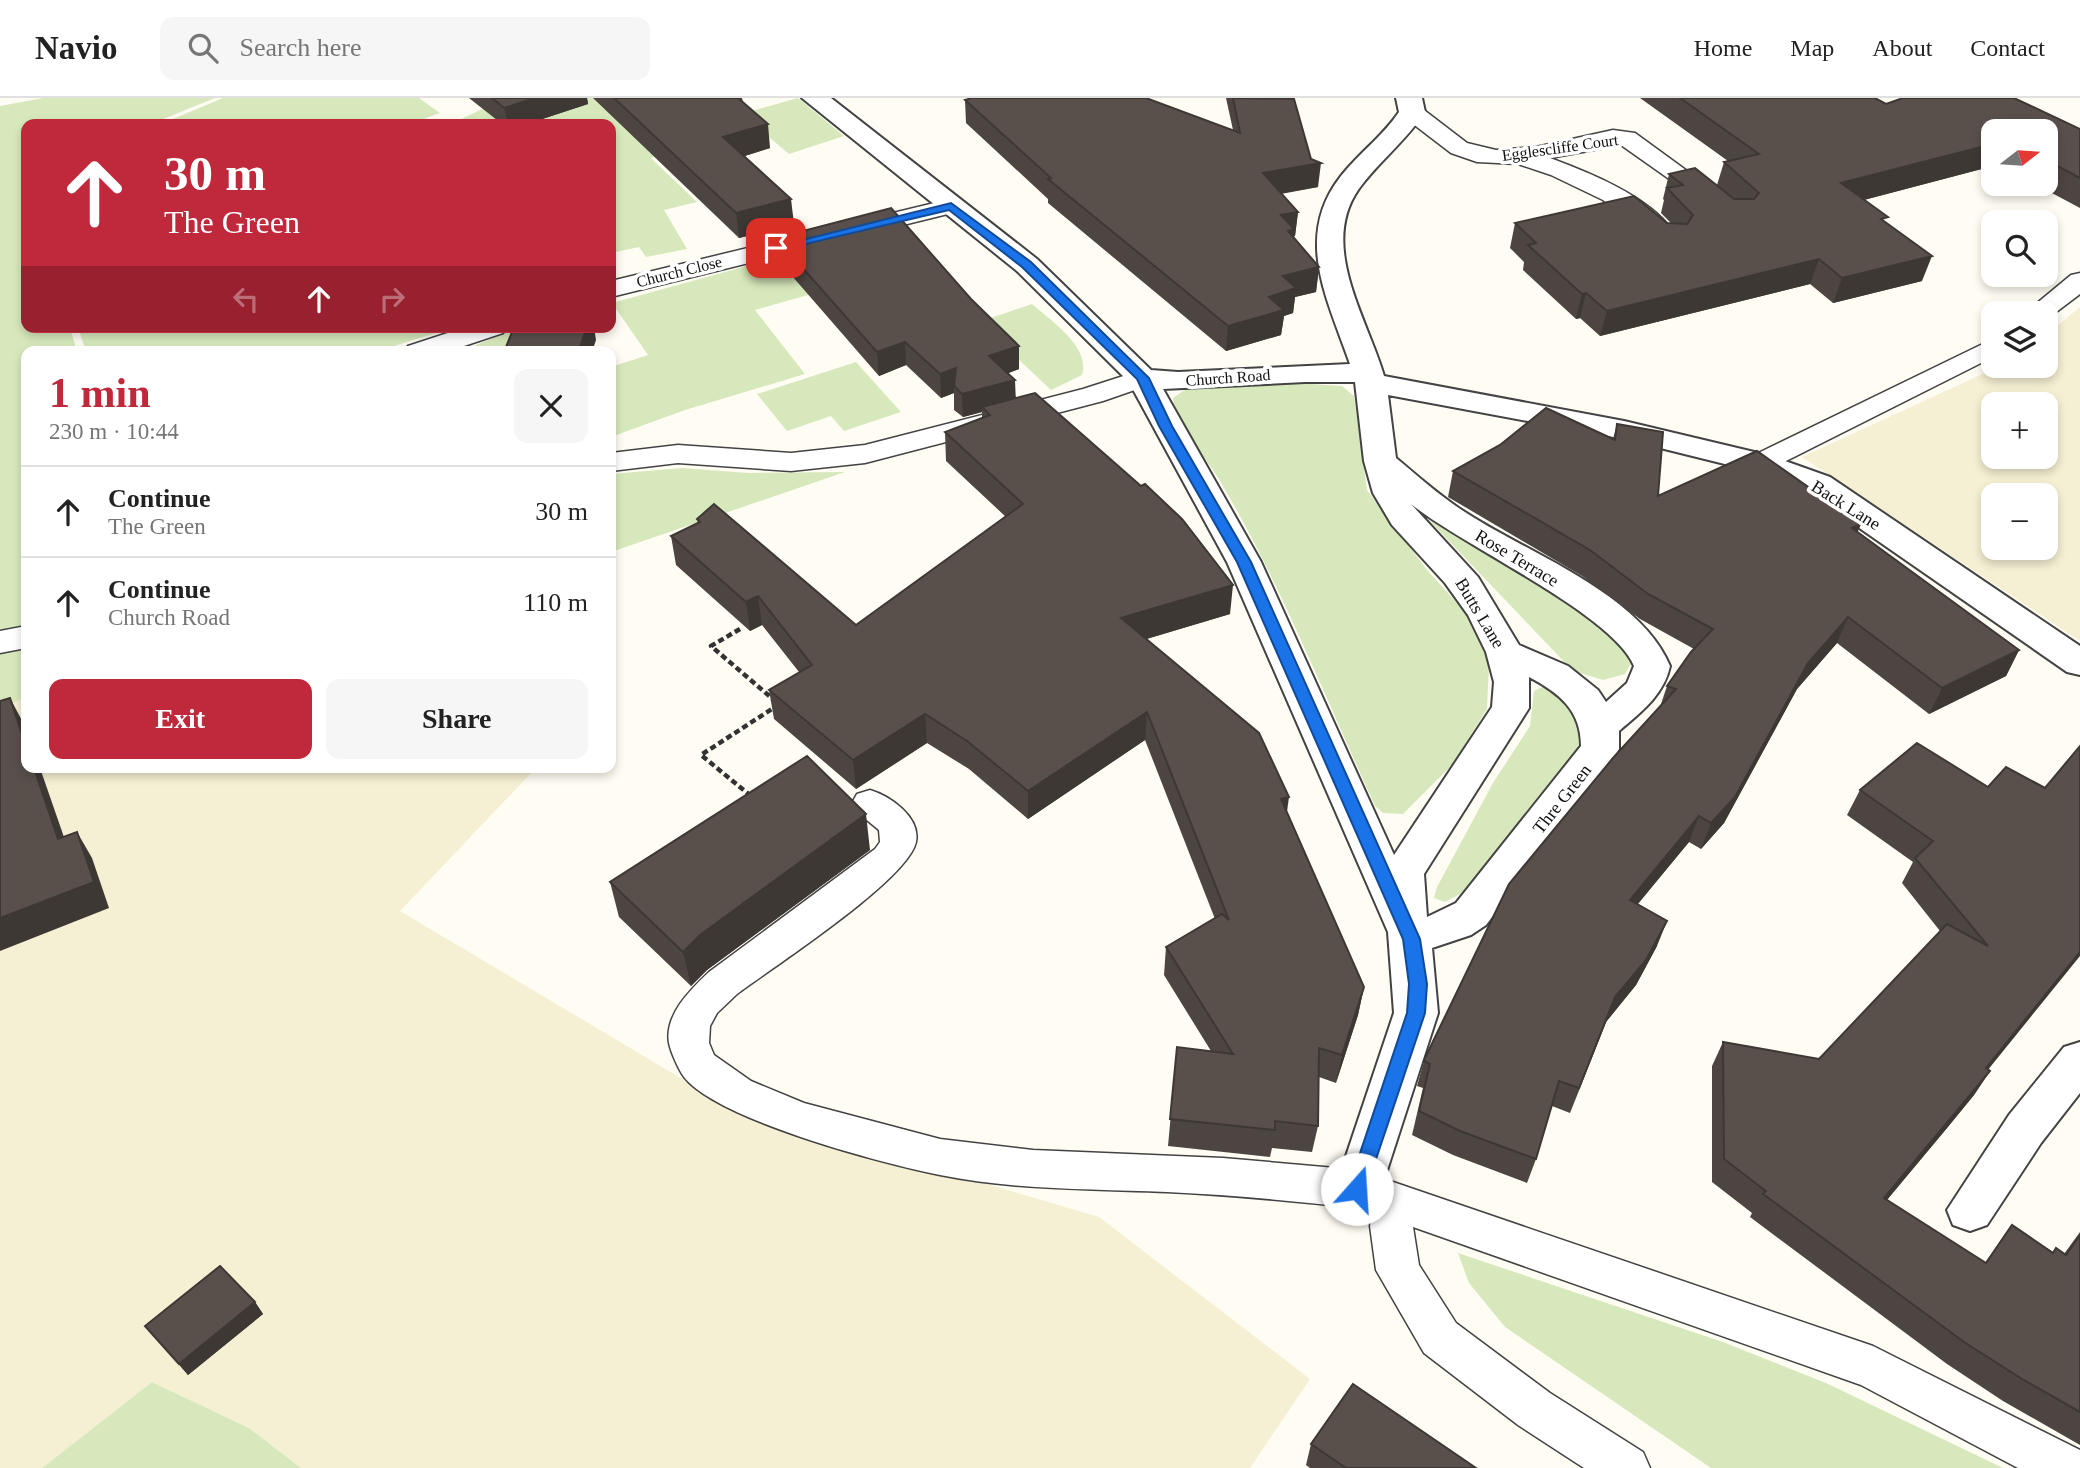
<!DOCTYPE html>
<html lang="en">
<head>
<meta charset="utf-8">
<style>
	body { margin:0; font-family:Georgia,serif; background:#f6f6f6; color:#222; height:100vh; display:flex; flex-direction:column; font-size:26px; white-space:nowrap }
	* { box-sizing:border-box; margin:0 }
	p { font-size:23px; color:#767676 }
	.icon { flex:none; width:38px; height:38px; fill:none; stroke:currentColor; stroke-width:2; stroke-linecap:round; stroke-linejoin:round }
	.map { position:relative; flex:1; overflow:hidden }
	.drawer { position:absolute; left:21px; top:248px; width:595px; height:427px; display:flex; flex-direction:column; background:#fff; border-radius:14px; box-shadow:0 4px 10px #0003 }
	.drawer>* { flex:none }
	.top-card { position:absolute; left:21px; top:21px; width:595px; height:214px; border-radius:14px; box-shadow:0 4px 10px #0003; background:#bf293b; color:#fff; overflow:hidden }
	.needle { width:46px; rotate:73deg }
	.buttons { position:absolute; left:1981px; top:21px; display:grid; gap:14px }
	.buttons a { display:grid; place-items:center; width:77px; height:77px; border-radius:14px; background:#fff; box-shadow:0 4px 10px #0003; font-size:35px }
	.pin { position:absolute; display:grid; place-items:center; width:60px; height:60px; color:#fff; margin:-30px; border-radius:14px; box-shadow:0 4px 10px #0006 }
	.me { position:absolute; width:77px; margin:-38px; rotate:19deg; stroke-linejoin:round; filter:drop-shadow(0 0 5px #0008) }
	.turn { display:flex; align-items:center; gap:24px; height:147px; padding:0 28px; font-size:32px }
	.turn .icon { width:91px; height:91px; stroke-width:2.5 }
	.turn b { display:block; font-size:49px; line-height:60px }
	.lanes { display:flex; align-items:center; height:66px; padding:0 28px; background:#0003; justify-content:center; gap:35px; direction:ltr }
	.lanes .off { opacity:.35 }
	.round { display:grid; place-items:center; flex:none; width:74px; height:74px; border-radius:14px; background:#f6f6f6 }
	.summary { display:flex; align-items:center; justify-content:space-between; height:119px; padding:0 28px }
	h1 { font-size:42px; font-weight:700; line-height:52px; color:#bf293b }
	.action { display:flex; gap:14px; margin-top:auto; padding:14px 28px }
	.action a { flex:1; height:80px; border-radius:14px; background:#bf293b; color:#fff; font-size:28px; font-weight:700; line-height:80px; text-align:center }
	.action a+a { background:#f6f6f6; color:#222 }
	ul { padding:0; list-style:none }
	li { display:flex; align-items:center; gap:21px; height:91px; padding:0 28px; border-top:2px solid #e0e0e0 }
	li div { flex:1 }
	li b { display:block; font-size:26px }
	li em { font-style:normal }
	header { display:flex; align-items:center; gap:42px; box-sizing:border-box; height:98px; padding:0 35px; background:#fff; border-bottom:2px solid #e0e0e0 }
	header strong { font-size:33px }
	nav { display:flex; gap:38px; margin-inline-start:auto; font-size:24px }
	.search { width:490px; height:63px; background:#f6f6f6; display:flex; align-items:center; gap:18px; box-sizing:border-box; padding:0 24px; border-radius:14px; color:#767676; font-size:26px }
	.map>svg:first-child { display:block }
	.farmland { fill:#f5f0d3; fill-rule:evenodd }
	.green { fill:#d7e9bc }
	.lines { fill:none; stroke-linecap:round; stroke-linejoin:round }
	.service-casing { stroke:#434343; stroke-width:3 }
	.minor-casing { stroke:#434343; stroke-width:4 }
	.path { stroke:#323232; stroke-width:4.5; stroke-dasharray:6 3.5; stroke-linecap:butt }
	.service { fill:#fff; fill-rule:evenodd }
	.minor { fill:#fff; fill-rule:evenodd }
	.wall { fill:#4d4541 }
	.shaded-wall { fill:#3e3835 }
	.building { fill:#59504c; stroke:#3e3835; stroke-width:2 }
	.route { fill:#1a73e8; stroke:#114b97; stroke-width:2 }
	.labels { text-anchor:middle; stroke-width:7; stroke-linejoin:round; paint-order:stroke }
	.far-street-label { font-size:16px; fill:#101010; stroke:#fff }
	.street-label { font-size:18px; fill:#101010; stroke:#fff }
</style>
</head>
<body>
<header>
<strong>Navio</strong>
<div class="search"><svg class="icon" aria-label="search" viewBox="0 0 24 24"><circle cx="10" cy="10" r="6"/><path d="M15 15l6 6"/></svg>Search here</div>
<nav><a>Home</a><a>Map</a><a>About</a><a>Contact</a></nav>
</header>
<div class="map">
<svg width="2080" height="1370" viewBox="0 0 2080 1370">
	<rect width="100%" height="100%" fill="#fffcf3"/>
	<g class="farmland">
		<path d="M2080 209V543L1802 359 2000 268H2046V237ZM1993 306H2046V359H1993ZM1993 397H2046V450H1993Z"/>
		<polygon points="26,599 26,670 536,670 400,813 731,1010 1099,1119 1310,1281 1250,1370 301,1370 249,1330 152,1284 42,1370 0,1370 0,611"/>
	</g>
	<g class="green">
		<polygon points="43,0 215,0 151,26 26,26 26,229 70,229 77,254 26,254 26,599 0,611 0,8"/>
		<polygon points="223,0 419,0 440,15 409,26 161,26"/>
		<polygon points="505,0 616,0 741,16 798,0 844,38 789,56 757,29 651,60 697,104 664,112 687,151 646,159 639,149 611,155 611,26 451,26"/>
		<polygon points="852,139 843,187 755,212 805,276 685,312 611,339 611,269 648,257 612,205"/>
		<path d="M1032 206C1050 222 1091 249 1082 277L1051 292 979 224Z"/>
		<polygon points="78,229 456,229 374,254 86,254"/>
		<polygon points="520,229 548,229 538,254 467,254 469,250"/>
		<polygon points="856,264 901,314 844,333 831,318 787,333 757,296"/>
		<path d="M1266 283 1342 288 1354 298 1367 392 1427 472 1469 518 1489 566 1487 611 1452 667 1403 716 1383 715 1375 708C1325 599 1281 486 1220 383 1205 357 1175 330 1173 300L1189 289Z"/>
		<polygon points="682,370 749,375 845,374 611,454 611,376"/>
		<polygon points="1405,397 1614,536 1632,564 1625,576 1603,582 1573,573"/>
		<path d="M1542 589C1571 590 1578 626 1584 649L1475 788 1445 804 1434 800 1437 789 1493 685 1530 628 1534 593Z"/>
		<polygon points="1458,1155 1723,1244 1826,1285 2003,1370 1711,1370 1505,1229 1469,1185"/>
		<polygon points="152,1284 249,1330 301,1370 42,1370"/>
	</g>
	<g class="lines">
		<g class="service-casing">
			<g id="service">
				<path d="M1412 7 1420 9 1467 45 1496 52 1536 49 1613 32 1635 35 1727 102 1724 107H1706L1621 47 1550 60C1588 74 1648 98 1672 132L1668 137H1650L1603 102 1551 77 1518 66 1477 64 1451 55 1404 19 1400 14 1404 9Z"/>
				<polygon points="951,101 960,103 963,108 960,113 611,199 611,183"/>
				<polygon points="2080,175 2080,196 2047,221 2046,215 2025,215 2071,177"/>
				<polygon points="466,229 506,229 503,235 446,254 405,254 408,248"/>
				<polygon points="1993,241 1993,259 1770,371 1760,374 1750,371 1745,365 1750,359"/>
				<polygon points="1142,272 1152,274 1156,280 1152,286 1103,303 865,365 791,373 678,365 611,373 611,355 678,347 791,355 865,347 1083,291"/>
				<polygon points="26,528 26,550 0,555 0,533"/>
				<path d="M870 692C890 698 921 719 916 744 908 782 773 869 737 896L717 915 710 928 709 945 714 957 751 983 804 1005 940 1041 1033 1052 1223 1060 1358 1072 1873 1248 2080 1352V1370H2018L1861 1287 1413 1129 1419 1167 1456 1225 1550 1295 1643 1354 1650 1370H1584L1518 1327 1424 1255 1376 1172 1370 1128 1372 1115 1358 1110C1294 1103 1231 1097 1167 1094 1092 1091 1014 1092 940 1077 884 1066 718 1022 684 979 679 972 671 955 669 945 664 917 691 891 709 874L875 751 880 744 879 732 857 714 852 705 857 696Z"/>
			</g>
		</g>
		<g class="minor-casing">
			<g id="minor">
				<path d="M802 0H831L1037 161 1151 272 1178 274 1350 266C1328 202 1293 139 1341 78 1359 55 1383 38 1399 14L1396 0H1422L1425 14C1406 43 1378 64 1358 92 1319 149 1368 222 1384 278L1624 323 1771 358 1830 379 2080 548V577L2067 574 1806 393 1749 372 1624 341 1388 297 1396 360C1419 379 1442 400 1468 416 1530 456 1640 496 1670 568 1664 597 1640 615 1619 633V651L1613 661 1486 827 1471 837 1432 850 1438 915 1381 1091 1374 1105 1358 1112 1342 1105 1335 1091 1394 915 1388 834 1227 464 1129 284 1017 173ZM1305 284H1355L1364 363 1373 395 1392 427 1445 485 1468 517 1486 554 1494 584 1492 609 1394 757 1261 464 1163 291ZM1411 406C1461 447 1613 516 1634 568L1627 585 1606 604 1598 592 1568 568 1519 547 1478 479ZM1529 579C1559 595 1581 612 1581 648L1456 805 1427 819 1424 776 1529 610Z"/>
				<polygon points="2080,944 2080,995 2041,1045 1987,1127 1970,1133 1953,1127 1947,1112 2009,1017 2064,949"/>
			</g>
		</g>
		<g class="path">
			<polyline points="740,531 711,548 774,602"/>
			<polyline points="751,698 701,657 775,609"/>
		</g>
		<use href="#service" class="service"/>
		<use href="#minor" class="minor"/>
	</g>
	<g class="wall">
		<polygon points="469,0 587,0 588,6 527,26 502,26"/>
		<polygon points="593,0 742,0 743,4 770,50 744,58 794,126 739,140"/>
		<polygon points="1226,0 1287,0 1318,89 1281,96 1298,114 1295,138 1293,139 1319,169 1316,194 1295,199 1293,215 1284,218 1281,237 1226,253 1048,105 1048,101 966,25 965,2 1233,32"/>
		<polygon points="1640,0 1875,0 1886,6 2080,31 2080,110 2035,86 2046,86 2046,33 1993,33 1993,68 1864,102 1886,125 1922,183 1833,205 1810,186 1600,238 1580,220 1576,221 1523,172 1524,164 1510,150 1515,125 1671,125 1661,115 1664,102 1663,101 1669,76 1717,87 1724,64 1728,63"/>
		<polygon points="776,140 971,201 1019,248 1019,271 1008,275 1016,300 1230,516 1146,541 1287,714 1364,889 1358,917 1336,985 1319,979 1318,1028 1312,1054 1272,1050 1270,1059 1168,1048 1177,949 1211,953 1164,877 1166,849 1215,821 1145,642 1028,721 969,671 927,645 856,691 774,621 769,592 799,574 762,527 750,533 676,467 671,438 698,425 697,421 856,527 1006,419 946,363 945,334 982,320 982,314 963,319 954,312 954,295 941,300 906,267 879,278 779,163"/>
		<polygon points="1617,326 1658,398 1861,426 1857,434 2019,552 2006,578 1929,616 1837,545 1797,591 1724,725 1701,751 1689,744 1638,806 1657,848 1636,887 1606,924 1570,1015 1552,1008 1536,1061 1527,1085 1453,1057 1412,1037 1423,990 1417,988 1424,963 1660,609 1667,588 1694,551 1640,521 1582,478 1448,399 1453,373 1500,347 1613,341"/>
		<polygon points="1988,689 1988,972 1990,973 1974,997 1947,1030 1887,1102 1985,1165 2012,1127 2053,1154 2056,1150 2064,1156 2080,1134 2080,1347 2003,1303 1947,1266 1750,1119 1752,1115 1712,1084 1712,968 1723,944 1819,961 1940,833 1902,785 1913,764 1847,717 1860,692"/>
		<polygon points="870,752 707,872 691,888 619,819 610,784"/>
		<polygon points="255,1204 263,1216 188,1277 145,1228"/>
		<polygon points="1311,1346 1476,1370 1310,1370 1306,1367"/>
	</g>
	<g class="shaded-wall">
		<polygon points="535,0 587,0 588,6 527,26 508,26 504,10"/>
		<polygon points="768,26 770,50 726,64 723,39"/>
		<polygon points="1993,46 1993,68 1833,110 1841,85"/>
		<polygon points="1321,65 1318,89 1260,99 1263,75"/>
		<polygon points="791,101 794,126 739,140 736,115"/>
		<polygon points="1298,114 1295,138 1293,138 1291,156 1281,117"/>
		<polygon points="1932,158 1922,183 1833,205 1842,180"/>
		<polygon points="1819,161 1810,186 1600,238 1607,213"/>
		<polygon points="1319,169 1316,194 1295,199 1293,215 1284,218 1281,237 1226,253 1228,228 1269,199 1283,178"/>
		<polygon points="1586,195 1580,220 1576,221 1582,196"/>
		<polygon points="587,229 594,229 596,242 592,254 578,254"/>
		<polygon points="905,244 906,267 879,278 877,254"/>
		<polygon points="1019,248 1019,271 990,282 989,258"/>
		<polygon points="956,270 954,288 954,295 941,300 940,276"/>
		<polygon points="1015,282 1016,306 982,309 982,314 963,319 962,296"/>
		<polygon points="1861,426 1850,452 1852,430"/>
		<polygon points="1233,487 1230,516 1120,549 1121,520"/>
		<polygon points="758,498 762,527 750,533 746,504"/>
		<polygon points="1848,519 1837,545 1797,591 1724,725 1701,751 1711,725 1808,565"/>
		<polygon points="2019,552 2006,578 1929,616 1942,590"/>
		<polygon points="10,600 26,630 26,648"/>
		<polygon points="1147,614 1145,642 1028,721 1028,693"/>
		<polygon points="925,616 927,645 856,691 853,662"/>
		<polygon points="34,670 40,670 74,768 58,741"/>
		<polygon points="1289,699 1285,728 1281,701"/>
		<polygon points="866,716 870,752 707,872 691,888 683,854 700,837"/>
		<polygon points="1699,718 1689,744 1620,827 1630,802"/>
		<polygon points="77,734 92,760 109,810 0,853 0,820"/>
		<polygon points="1667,823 1657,848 1636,887 1606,924 1570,1015 1615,899"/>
		<polygon points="2080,854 2080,858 1970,994 1986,970"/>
		<polygon points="1364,889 1358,917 1336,985 1342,957"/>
		<polygon points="1990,973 1974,997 1947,1030 1869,1123 1884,1100"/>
		<polygon points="255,1204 263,1216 188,1277 179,1266"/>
	</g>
	<g class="building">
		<polygon points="492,0 535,0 504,10"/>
		<polygon points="614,0 738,0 768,26 723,39 791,101 736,115"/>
		<polygon points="972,0 1146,0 1240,35 1233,0 1294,1 1311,61 1321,65 1263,75 1298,114 1281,117 1294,131 1288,133 1319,169 1283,178 1296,190 1269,199 1284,212 1228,228 1048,81 1051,80 965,2"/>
		<polygon points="1680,0 1875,0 1886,6 1903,0 2014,0 2080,31 2080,80 2046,62 2046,33 1993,33 1993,46 1841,85 1888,119 1881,121 1932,158 1842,180 1819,161 1607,213 1586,195 1582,196 1528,147 1536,145 1515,125 1634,98 1667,125 1687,126 1693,117 1667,90 1683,87 1669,76 1695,70 1734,101 1754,101 1759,95 1724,64 1759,56"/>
		<polygon points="891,110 971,201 1019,248 989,258 1015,282 962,296 954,288 956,270 940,276 905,244 877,254 776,140"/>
		<polygon points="555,229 587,229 578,254 504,254 512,234 539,234"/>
		<polygon points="1035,295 1141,388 1145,386 1182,421 1233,487 1121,520 1259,635 1289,699 1281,701 1364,889 1342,957 1319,950 1318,1028 1275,1023 1275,1032 1170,1021 1177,949 1233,956 1166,849 1222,816 1229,822 1147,614 1028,693 967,643 925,616 853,662 769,592 812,567 758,498 746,504 671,438 700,424 697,421 714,406 856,527 1023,406 945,334 990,317 982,309"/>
		<polygon points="1546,310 1615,342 1617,326 1663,334 1658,398 1757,353 1861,426 1852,430 2019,552 1942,590 1848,519 1808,565 1735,699 1711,725 1699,718 1630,802 1667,823 1646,862 1615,899 1579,990 1559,983 1536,1061 1460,1033 1419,1013 1430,966 1424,963 1425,960 1509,786 1613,660 1676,591 1667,588 1691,554 1713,531 1648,496 1590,452 1453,373 1500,347"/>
		<polygon points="10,600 26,648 26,670 34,670 58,741 77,734 94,784 0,820 0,603"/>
		<polygon points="1917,645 1988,689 2006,669 2045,690 2080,648 2080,854 1986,970 1990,973 1884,1100 1986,1165 2012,1127 2053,1155 2056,1150 2066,1157 2080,1137 2080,1314 2022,1281 1964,1244 1763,1096 1766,1093 1724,1061 1723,944 1819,961 1947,826 1988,848 1915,760 1933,743 1860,692"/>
		<polygon points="807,658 866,716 700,837 683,854 610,784"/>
		<polygon points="220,1168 255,1204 179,1266 145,1228"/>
		<polygon points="1353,1286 1476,1370 1346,1370 1311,1346"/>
	</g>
	<polygon class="route" points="951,105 1031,164 1149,280 1172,328 1251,464 1420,841 1427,886 1425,915 1364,1097 1357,1099 1351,1097 1348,1091 1407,915 1409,886 1403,841 1237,464 1159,328 1137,281 1022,169 949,112 776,153 770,150"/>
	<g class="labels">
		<g class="far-street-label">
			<text transform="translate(1560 49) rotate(-8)" y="6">Egglescliffe Court</text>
			<text transform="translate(679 173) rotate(-14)" y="6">Church Close</text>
			<text transform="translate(1228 279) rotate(-4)" y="6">Church Road</text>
		</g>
		<g class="street-label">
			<text transform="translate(1846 407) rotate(32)" y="6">Back Lane</text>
			<text transform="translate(1517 460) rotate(31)" y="6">Rose Terrace</text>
			<text transform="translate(1480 515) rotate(59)" y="6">Butts Lane</text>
			<text transform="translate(1562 701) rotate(-52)" y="6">Thre Green</text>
		</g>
	</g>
</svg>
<div class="buttons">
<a><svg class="needle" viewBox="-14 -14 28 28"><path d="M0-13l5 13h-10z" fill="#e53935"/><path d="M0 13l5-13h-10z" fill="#767676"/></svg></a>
<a><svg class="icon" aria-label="search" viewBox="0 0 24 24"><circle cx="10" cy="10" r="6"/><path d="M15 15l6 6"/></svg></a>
<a><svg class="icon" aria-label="layers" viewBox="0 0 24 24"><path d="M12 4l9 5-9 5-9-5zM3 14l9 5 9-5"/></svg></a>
<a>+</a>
<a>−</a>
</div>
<div class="pin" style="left:776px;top:150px;background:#d93025"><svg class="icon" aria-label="arrive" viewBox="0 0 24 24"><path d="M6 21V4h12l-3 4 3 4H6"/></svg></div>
<svg class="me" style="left:1357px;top:1091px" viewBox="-20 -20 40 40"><circle r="19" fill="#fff"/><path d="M0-13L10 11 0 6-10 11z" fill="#1a73e8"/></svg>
<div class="top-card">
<div class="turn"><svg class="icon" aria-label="ahead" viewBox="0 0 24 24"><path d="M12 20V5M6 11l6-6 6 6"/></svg><div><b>30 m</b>The Green</div></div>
<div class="lanes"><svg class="icon off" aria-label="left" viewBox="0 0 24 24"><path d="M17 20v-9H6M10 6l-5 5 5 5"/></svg><svg class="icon" aria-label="ahead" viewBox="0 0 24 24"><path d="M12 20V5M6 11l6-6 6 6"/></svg><svg class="icon off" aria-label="right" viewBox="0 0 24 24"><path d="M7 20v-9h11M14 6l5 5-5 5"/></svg></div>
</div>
<section class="drawer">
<div class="summary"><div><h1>1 min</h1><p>230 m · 10:44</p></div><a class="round"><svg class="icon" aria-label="close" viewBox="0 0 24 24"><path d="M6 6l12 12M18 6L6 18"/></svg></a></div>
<ul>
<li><svg class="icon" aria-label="ahead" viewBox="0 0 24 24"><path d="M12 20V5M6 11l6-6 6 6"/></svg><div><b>Continue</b><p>The Green</p></div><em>30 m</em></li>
<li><svg class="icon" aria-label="ahead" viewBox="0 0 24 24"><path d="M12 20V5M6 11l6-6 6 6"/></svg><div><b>Continue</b><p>Church Road</p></div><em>110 m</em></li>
</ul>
<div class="action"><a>Exit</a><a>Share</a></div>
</section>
</div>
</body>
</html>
